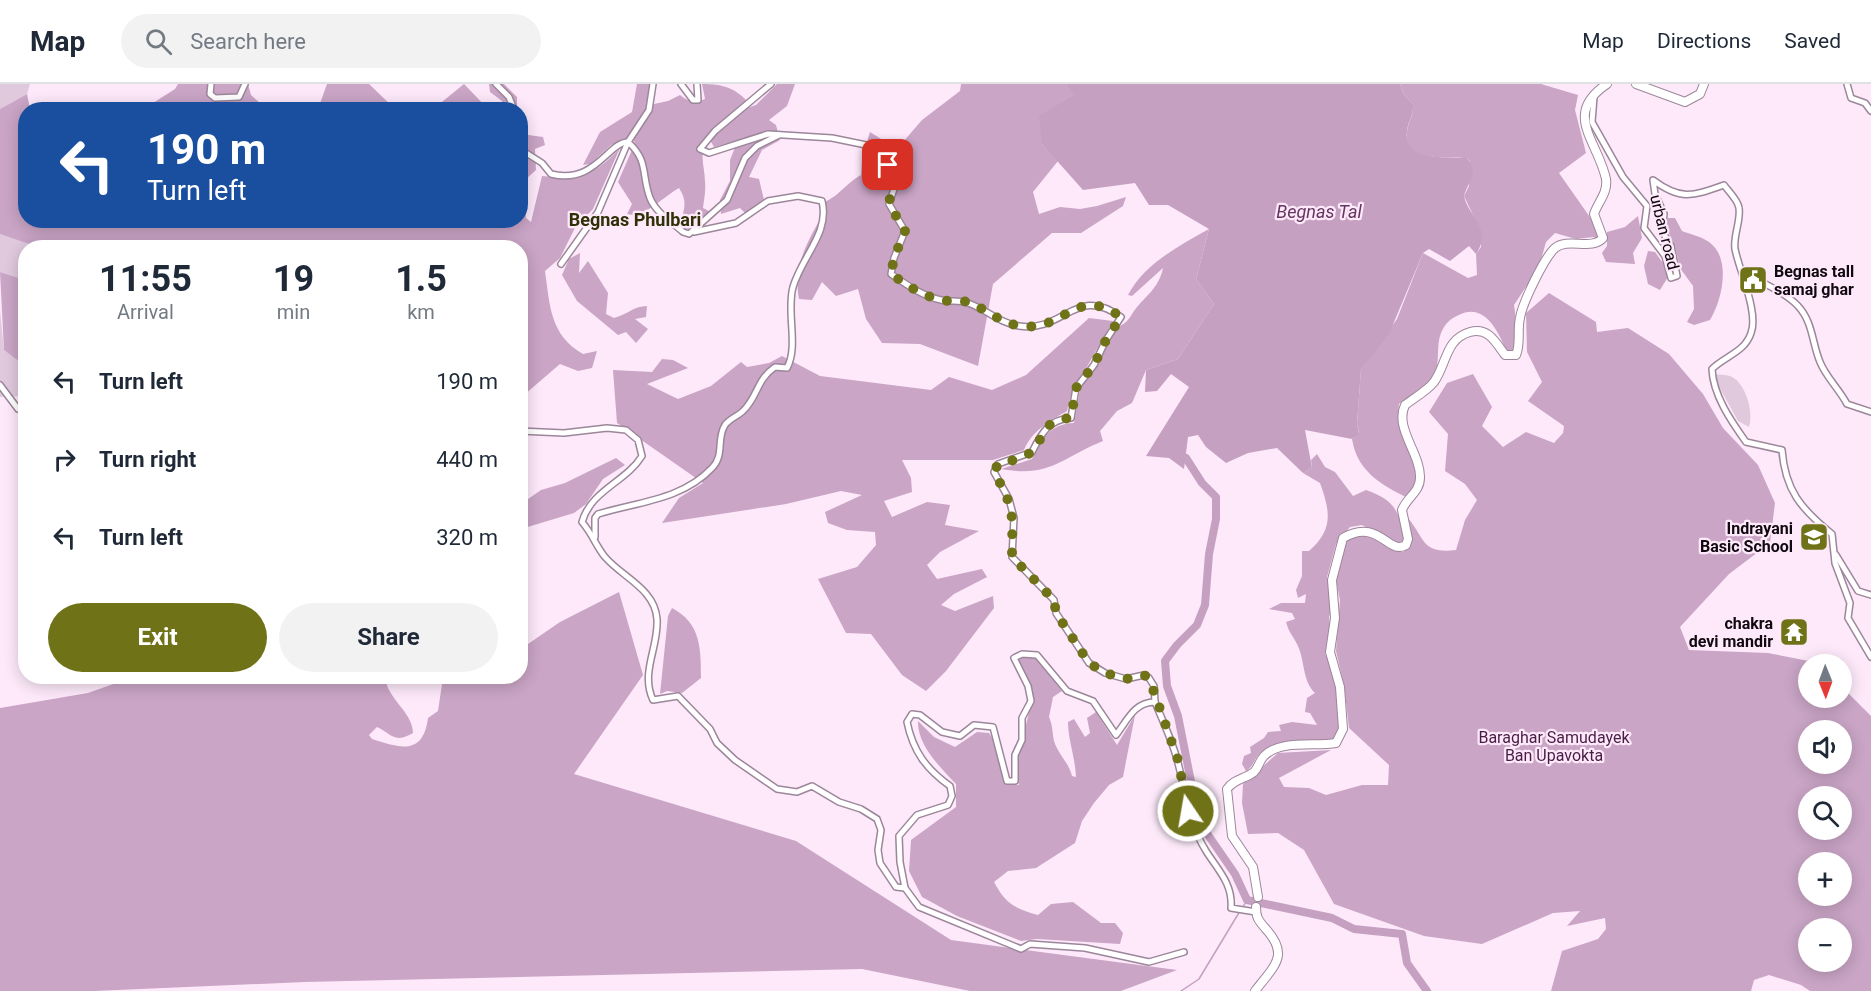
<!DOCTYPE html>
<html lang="en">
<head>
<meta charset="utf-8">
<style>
	body { margin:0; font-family:Roboto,sans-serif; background:#f2f2f3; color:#1f2937; height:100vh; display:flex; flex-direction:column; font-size:22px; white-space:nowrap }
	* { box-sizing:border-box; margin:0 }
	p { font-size:20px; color:#747a83 }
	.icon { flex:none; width:33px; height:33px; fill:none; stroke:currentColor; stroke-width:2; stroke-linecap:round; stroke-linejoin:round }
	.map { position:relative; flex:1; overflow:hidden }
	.side { position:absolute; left:18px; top:156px; width:510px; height:444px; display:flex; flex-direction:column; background:#fff; border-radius:24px; box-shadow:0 3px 15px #0003 }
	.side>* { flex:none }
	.hud { position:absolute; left:18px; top:18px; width:510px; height:126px; border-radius:24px; box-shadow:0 3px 15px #0003; background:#1a4fa0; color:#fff; overflow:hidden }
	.needle { width:39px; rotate:179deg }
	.fabs { position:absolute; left:1798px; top:570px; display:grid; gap:12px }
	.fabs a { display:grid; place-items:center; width:54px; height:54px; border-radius:50%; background:#fff; box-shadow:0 3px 15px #0003; font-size:30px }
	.pin { position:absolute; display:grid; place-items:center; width:51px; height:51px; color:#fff; margin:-26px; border-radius:12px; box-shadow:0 3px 9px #0006 }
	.me { position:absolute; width:66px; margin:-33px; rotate:348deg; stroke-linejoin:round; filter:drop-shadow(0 0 4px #0008) }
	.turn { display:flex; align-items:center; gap:21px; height:126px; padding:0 30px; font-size:27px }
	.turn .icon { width:78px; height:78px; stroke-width:2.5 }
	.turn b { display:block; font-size:42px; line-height:51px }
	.eta { display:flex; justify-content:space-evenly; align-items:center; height:102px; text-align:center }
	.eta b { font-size:36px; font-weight:700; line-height:42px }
	.primary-button { display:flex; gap:12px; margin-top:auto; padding:12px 30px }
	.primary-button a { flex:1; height:69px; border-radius:36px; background:#707217; color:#fff; font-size:24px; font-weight:700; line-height:69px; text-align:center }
	.primary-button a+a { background:#f2f2f3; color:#1f2937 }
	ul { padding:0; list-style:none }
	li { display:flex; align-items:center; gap:18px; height:78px; padding:0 30px }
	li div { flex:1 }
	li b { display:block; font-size:22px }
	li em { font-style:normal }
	header { display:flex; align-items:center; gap:36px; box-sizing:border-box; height:84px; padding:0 30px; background:#fff; border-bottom:2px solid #e0e1e3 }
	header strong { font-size:28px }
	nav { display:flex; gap:33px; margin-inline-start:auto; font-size:21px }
	.search { width:420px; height:54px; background:#f2f2f3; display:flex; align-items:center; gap:15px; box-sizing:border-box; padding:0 21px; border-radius:33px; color:#747a83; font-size:22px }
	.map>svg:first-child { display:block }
	.green { fill:#e0c9dd }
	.forest { fill:#caa5c6; fill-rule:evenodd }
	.water { fill:#c5a0c1 }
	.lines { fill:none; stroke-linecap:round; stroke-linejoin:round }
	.stream { stroke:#c5a0c1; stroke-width:1.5 }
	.river { stroke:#c5a0c1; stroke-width:8 }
	.minor-casing { stroke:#9c869a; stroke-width:8 }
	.secondary-casing { stroke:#9c869a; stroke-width:10 }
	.minor { stroke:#fff; stroke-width:5 }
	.secondary { stroke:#fff; stroke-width:8 }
	.route { stroke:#707217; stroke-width:10; stroke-dasharray:0 18 }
	.labels { text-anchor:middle; stroke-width:4.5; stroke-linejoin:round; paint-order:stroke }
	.street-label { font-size:16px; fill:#110910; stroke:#fde9fa }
	.poi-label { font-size:16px; font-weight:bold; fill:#110910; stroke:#fde9fa; text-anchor:end }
	.park-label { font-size:16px; fill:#491c46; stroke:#fde9fa }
	.water-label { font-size:18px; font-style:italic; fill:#643560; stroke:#fde9fa }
	.neighbourhood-label { font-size:18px; font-weight:bold; fill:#2f3006; stroke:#fde9fa }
</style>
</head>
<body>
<header>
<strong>Map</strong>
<div class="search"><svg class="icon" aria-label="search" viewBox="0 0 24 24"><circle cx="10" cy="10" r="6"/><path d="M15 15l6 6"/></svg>Search here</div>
<nav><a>Map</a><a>Directions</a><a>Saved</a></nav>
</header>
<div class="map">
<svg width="1871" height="907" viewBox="0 0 1871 907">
	<rect width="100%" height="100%" fill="#fde9fa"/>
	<g class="green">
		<polygon points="0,0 30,0 27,10 0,25"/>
		<polygon points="0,150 41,163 26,164 25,196 0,188"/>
		<polygon points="0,226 4,266 25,282 25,312 0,313"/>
		<path d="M1712 290C1718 291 1727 290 1732 293 1746 300 1754 329 1749 343L1738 337Z"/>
	</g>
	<g class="forest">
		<polygon points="178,0 248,0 251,11 267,25 142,26 175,5"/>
		<polygon points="327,0 369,0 395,25 318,25"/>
		<polygon points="464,0 488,25 444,25 437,22"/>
		<polygon points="489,0 504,0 517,13 517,25 503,25 502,17 490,8"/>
		<path d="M637 0H653L654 20 668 17 680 11C688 18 695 19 705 15L702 0C721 0 734 3 747 17L741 26 756 21 777 0H795L787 22 769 36 776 41 780 56 762 66 749 93 759 95 764 116 746 130 740 124 721 130 720 116 730 97V76L738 56 714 63 710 56C697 68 705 82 705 98 706 107 704 115 703 124L709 127V130L702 132 690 145H685L678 139C686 127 687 116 679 104 664 112 644 135 627 130L632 120 618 98 635 59 632 53 611 61 590 80 583 81 600 48 632 28Z"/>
		<path d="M961 0H1066L1075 10 1042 60 1058 77 1033 108 1039 130 1060 123 1080 125 1097 122 1126 113 1123 122 1081 149H1052L993 200 978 282 920 260 882 259 866 235 858 205 836 212 822 198 812 216 799 215C793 183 806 160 822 132L819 120C840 113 842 102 861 91L862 74 870 48 897 65 922 36 960 7Z"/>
		<path d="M1400 0H1541L1578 11 1575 26 1586 69 1559 89 1594 139 1600 156 1594 153 1576 155 1555 149 1546 158 1539 183 1514 221C1517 237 1514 253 1515 269L1506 266C1498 247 1485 220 1461 230 1450 235 1446 238 1441 249 1436 261 1440 278 1435 290 1429 305 1410 310 1399 320L1398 328C1405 353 1428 394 1408 414 1381 401 1357 387 1352 355L1359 349 1357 340 1361 285 1397 235 1423 169 1468 194 1477 191 1476 170 1481 163 1480 146 1464 112 1469 102 1470 77 1467 74C1449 73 1402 78 1407 48 1408 38 1414 31 1413 20L1403 9Z"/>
		<path d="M27 10 30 25 26 26V136H520L521 50 543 53 545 61 535 65 536 86 525 96 526 134 531 138 542 92C580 95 593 93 620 64L593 125 575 144 560 174 545 187C550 222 550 251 583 270L597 267 592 284 578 287 560 280 524 311 521 331 520 164H41L0 150V25Z"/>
		<polygon points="1638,132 1642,154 1633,169 1635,180 1606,178 1602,169 1607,162 1607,148 1625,143"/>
		<path d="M1668 134H1675L1682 147C1690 150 1702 153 1709 158 1732 174 1722 217 1710 236L1694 241 1687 238 1694 225 1693 202 1680 184 1675 162 1665 141Z"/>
		<path d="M1209 145 1196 195 1214 220 1178 275 1146 286 1132 319 1117 327 1100 347 1103 357C1061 374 1050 394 1001 385L1032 375C1043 355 1049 340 1074 339L1081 300 1117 243C1129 239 1129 233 1137 223 1148 210 1159 203 1163 184L1132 212 1128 211C1145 179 1179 162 1209 145Z"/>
		<polygon points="1648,167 1655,168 1663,179 1668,193 1660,206 1648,200 1644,182"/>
		<path d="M580 169 579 189 588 177 608 209 606 230 614 234C627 231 633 222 647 222L646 233 635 235 648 245 636 259 626 248 618 251 577 217 562 191 569 175Z"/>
		<polygon points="0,188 25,196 25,282 4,266"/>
		<path d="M1549 209 1596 238 1597 248 1628 244 1669 270 1703 310 1723 344 1758 381 1775 419 1770 459 1729 490 1680 543 1689 566 1768 569 1824 580H1809V614H1842V603L1871 632V907H1810L1801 901 1769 891 1754 896 1751 907H1551L1562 867 1598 855 1606 845 1605 834 1567 842 1580 827 1553 829 1482 860 1424 852 1334 820 1304 766 1278 749 1248 750 1242 719 1243 700 1278 669 1331 666 1279 694 1284 703 1309 704 1326 711 1362 701H1388L1389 681 1349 644 1344 601 1336 567 1340 516 1336 496 1338 471 1348 454 1366 450 1388 463 1403 468 1412 457 1408 434C1426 456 1422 470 1456 466L1465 436 1477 416 1465 400 1445 387 1448 350 1429 328 1447 299 1473 290 1492 323 1482 342 1503 363 1526 348 1554 359 1563 349 1564 342 1528 317 1542 298 1527 268 1526 229ZM1809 646H1842V680H1809ZM1809 712H1842V746H1809ZM1809 778H1842V812H1809ZM1809 844H1842V878H1809Z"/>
		<path d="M1089 234 1113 237 1071 311 1067 327C1049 337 1032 347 1024 366L993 376H902L911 394 912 408 884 417 892 433 927 418 950 421 945 441 979 447 940 468 927 481 937 495 982 485 987 493 954 510 941 521 955 527 993 512 994 524 946 587 926 607 902 591 871 550 846 549 818 495 857 483 876 461 875 448 847 446 828 439 825 428 862 411 841 407 786 420 662 439 679 414 703 399 617 339 613 286 652 288 662 275 673 276 688 284 647 300 678 315 711 302 741 278 747 283 769 279 782 272 820 292 931 306 949 293 992 306 1026 291Z"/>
		<path d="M1317 370 1325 383 1335 388 1353 412 1366 406C1395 416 1399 427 1405 456L1400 461 1362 441 1350 443 1336 460 1327 493 1334 526 1329 532 1330 548 1325 570C1332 583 1338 595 1339 610 1339 621 1336 628 1341 638L1338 656C1314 657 1279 653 1260 669 1254 675 1254 682 1246 687L1242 680 1244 672 1251 669 1250 663 1264 654 1268 648 1281 647 1279 641 1292 638 1317 641 1310 629 1305 628 1307 614 1315 609C1302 597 1305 575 1297 560 1292 550 1290 551 1286 538L1295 535 1292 529 1269 525 1281 519H1305L1306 510 1298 514 1296 506 1302 492V467H1309C1334 445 1330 427 1320 399L1303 389 1312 384 1311 376Z"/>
		<polygon points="616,374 625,381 603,395 586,420 574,429 521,445 521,420 541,406 565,399"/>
		<path d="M619 508 643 591 574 690 796 757 951 856 1177 886 1121 907H970L862 885 305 898 94 907H0V624L88 609 119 598 122 593H385C387 615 413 628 413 649 394 660 392 650 377 643L369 651 372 655C400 664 423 672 428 634L438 627 442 600 448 593 520 592 521 552 528 560 560 538Z"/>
		<path d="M672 524C701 539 701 565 701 594L682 609 667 607 660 610 668 532Z"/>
		<path d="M1028 572 1035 574 1062 607 1053 613 1049 633C1053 642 1052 648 1054 657 1058 670 1069 679 1072 692L1076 693C1075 672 1068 656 1068 638L1074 635 1085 653 1090 649 1087 634 1096 628 1117 661 1135 631 1123 693 1109 701 1094 719 1082 737 1075 759 1036 784 1008 787 994 798C1005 819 1015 825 1038 831L1051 820 1073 818 1101 839H1115L1123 849 1120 860 1037 855 1021 857 957 832 922 813 909 787 911 756 956 723V700C940 683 917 661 918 637L934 653 955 663 977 648 989 649 994 657 1006 701H1019L1018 675 1033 611 1018 574Z"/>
	</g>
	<path class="water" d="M1066 0H1400L1403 9 1413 20C1414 31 1408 37 1407 47 1402 78 1450 73 1467 74 1480 89 1468 97 1464 112 1468 132 1493 145 1476 170L1469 162 1450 177 1429 165 1423 169 1389 250 1361 285 1357 340 1359 350 1352 355 1305 346 1312 384 1303 389 1277 364 1248 369 1226 379 1206 363 1198 351 1188 353 1184 385 1169 374 1146 372 1189 303 1171 290 1157 307 1145 308 1146 286 1178 275 1214 220 1196 195 1209 145 1168 121H1149L1135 99 1083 106 1042 60 1039 32 1074 11Z"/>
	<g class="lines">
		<g class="stream">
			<polyline points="1243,823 1247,816"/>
			<polyline points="1181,907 1199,895 1240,827"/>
		</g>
		<polyline class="river" points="1186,374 1202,399 1216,413 1216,435 1209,470 1205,521 1197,541 1177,561 1165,577 1167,602 1178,632 1195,718 1208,751 1235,790 1247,816 1332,834 1354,845 1402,850 1407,879 1427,907"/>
		<g class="minor-casing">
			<g id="minor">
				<polyline points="211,0 210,10 215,14 239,13 245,0"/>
				<polyline points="496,0 509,13 514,26"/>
				<polyline points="681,0 693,16 698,16 697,0"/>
				<path d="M771 0 715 47 700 65 709 69 768 50 832 54 871 62 894 90 895 102 889 120 905 147 894 174 891 190C907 201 922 212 941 216 949 218 960 216 968 219 986 225 999 239 1019 242 1064 249 1076 200 1121 233L1106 256 1094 281 1076 304 1071 334C1049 335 1041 350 1032 368L998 380 994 388 1009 415 1014 434 1012 473 1054 516 1056 529 1089 579 1105 589 1126 595 1144 591 1149 594 1154 602 1155 618"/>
				<polyline points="1847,0 1851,14 1865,19 1871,27"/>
				<path d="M1594 13 1592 38 1623 93 1647 122 1644 144 1665 172 1671 194 1677 192 1671 162 1662 147 1664 130 1655 110 1653 96C1681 117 1693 112 1724 101 1729 108 1738 116 1739 124 1741 137 1733 152 1735 165 1739 186 1759 229 1751 249 1745 268 1725 272 1712 285 1713 311 1731 337 1746 358L1782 366C1785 406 1801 425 1832 450L1835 479 1850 519 1848 534 1871 573"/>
				<path d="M520 65 542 79 551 90C595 101 608 58 628 58 649 77 641 90 650 114 656 129 672 138 683 148L689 150 727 116 745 74 757 62 779 51"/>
				<polyline points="561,180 598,128 628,58 649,26 653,0"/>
				<path d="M1743 188C1760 198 1785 208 1798 222 1813 238 1812 259 1820 278 1826 293 1839 305 1847 320L1871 328"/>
				<polyline points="0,301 18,325 26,327"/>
				<path d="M520 347 564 349 607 344 626 346 638 356 642 372C626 398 591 406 582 438 593 451 596 462 605 473 622 493 655 505 657 535 659 563 640 588 653 616L678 612 710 645 717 659 735 676 761 694 777 705 797 708 812 702 839 718 861 725 877 735 881 746 878 766 880 779 896 803 905 804 900 778 899 752 917 731 948 721 952 712 950 702C926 685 913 667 907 638L912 630 920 631 942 648 960 652 974 641 993 643 1007 697H1015V671L1022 656V634L1031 617 1028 602 1014 574 1022 570 1037 571 1067 607 1093 617 1116 651C1127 637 1134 618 1155 618 1163 638 1173 658 1178 679 1186 709 1189 740 1206 767 1218 786 1233 800 1231 824L1256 828"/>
				<path d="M595 453V434L598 430C637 418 682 416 712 384 725 371 716 355 725 341 729 335 738 332 743 327 758 313 756 296 775 283L787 284C799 262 786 228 793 203 802 172 830 149 822 117L798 112 768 117 736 139 694 148"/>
				<polyline points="1836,471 1858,507 1871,511"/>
				<polyline points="905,804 919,823 1021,865 1030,860 1085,864 1149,878 1184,868"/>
			</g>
		</g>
		<g class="secondary-casing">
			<g id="secondary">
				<polyline points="1636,0 1685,18 1700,10 1704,0"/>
				<path d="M1258 813 1253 783 1232 752 1227 705C1234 695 1245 695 1254 688 1259 683 1259 677 1264 672 1281 655 1315 663 1336 659L1343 645 1340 603 1330 568 1335 534 1332 496 1343 454C1379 433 1388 472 1406 461L1408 455 1402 426C1407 413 1420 408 1420 394 1421 370 1394 344 1405 321 1414 314 1427 307 1434 298 1447 280 1445 255 1470 248 1488 243 1495 257 1505 271H1516C1521 260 1517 246 1520 234 1522 220 1544 174 1555 164 1568 153 1592 167 1603 154L1594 130C1598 118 1608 109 1606 95 1598 57 1562 30 1607 0"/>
				<path d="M1255 907C1275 881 1290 871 1265 844 1258 836 1256 833 1256 823"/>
			</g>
		</g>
		<use href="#minor" class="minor"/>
		<use href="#secondary" class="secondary"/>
	</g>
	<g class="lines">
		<path class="route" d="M888 81C898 97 891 104 889 120L905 147 894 174 891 190C907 201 922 212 941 216 949 218 960 216 968 218 986 225 999 238 1019 242 1064 249 1076 200 1121 233L1106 256 1094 281 1076 304 1071 334C1038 336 1045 358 1030 369 1020 376 1009 377 998 380L994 388C1016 427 1012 431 1012 473L1054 516 1056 529 1089 579 1105 589 1126 595 1144 591 1149 594 1178 676 1188 727"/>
	</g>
	<defs>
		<g id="civic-square" transform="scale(1.5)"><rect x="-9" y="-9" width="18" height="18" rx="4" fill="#707217" stroke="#fde9fa"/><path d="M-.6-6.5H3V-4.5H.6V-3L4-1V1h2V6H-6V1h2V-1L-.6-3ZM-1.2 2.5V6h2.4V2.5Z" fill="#fff"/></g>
		<g id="school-square" transform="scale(1.5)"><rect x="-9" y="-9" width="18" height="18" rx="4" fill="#707217" stroke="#fde9fa"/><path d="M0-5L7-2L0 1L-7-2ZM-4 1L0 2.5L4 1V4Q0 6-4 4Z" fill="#fff"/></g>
		<g id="temple-square" transform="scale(1.5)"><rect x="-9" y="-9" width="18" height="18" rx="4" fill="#707217" stroke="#fde9fa"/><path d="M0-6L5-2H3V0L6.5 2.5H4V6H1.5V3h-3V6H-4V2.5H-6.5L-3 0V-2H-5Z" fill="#fff"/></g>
	</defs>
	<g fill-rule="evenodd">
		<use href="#civic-square" x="1753" y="196"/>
		<use href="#school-square" x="1814" y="453"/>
		<use href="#temple-square" x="1794" y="548"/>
	</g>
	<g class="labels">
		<g class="street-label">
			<text transform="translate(1665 148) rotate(76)" y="6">urban road</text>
		</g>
		<g class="poi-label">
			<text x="1774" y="193" text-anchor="start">Begnas tall<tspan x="1774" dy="18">samaj ghar</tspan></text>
			<text x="1793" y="450">Indrayani<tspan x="1793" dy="18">Basic School</tspan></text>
			<text x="1773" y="545">chakra<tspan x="1773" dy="18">devi mandir</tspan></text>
		</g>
		<g class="park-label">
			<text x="1554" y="659">Baraghar Samudayek<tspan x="1554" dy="18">Ban Upavokta</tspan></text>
		</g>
		<g class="water-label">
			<text x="1319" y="134">Begnas Tal</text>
		</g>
		<g class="neighbourhood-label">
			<text x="635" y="142">Begnas Phulbari</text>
		</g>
	</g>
</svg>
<div class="fabs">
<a><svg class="needle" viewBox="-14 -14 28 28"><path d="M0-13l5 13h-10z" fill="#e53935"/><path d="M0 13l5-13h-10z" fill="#747a83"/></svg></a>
<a><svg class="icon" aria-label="sound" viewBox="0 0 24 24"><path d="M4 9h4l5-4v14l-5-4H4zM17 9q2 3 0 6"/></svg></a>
<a><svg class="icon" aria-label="search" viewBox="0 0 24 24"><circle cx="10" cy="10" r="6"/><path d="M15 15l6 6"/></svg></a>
<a>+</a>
<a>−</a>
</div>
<div class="pin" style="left:888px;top:81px;background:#d93025"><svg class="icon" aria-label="arrive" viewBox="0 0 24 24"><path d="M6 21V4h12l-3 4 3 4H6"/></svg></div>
<svg class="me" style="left:1188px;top:727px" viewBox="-20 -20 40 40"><circle r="17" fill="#707217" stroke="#fff" stroke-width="3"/><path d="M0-11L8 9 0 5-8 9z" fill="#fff"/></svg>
<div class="hud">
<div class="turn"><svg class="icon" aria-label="left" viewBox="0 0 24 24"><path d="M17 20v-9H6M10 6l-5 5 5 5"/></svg><div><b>190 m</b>Turn left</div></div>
</div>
<section class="side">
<div class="eta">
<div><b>11:55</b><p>Arrival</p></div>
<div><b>19</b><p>min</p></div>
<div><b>1.5</b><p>km</p></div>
</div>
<ul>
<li><svg class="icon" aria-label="left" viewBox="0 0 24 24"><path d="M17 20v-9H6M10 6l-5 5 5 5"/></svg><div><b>Turn left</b></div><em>190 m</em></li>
<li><svg class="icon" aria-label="right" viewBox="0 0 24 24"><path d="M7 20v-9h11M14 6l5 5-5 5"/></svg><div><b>Turn right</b></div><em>440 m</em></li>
<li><svg class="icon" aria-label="left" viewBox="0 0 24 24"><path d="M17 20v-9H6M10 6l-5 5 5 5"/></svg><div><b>Turn left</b></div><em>320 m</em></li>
</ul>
<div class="primary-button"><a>Exit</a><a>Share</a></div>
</section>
</div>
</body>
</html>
